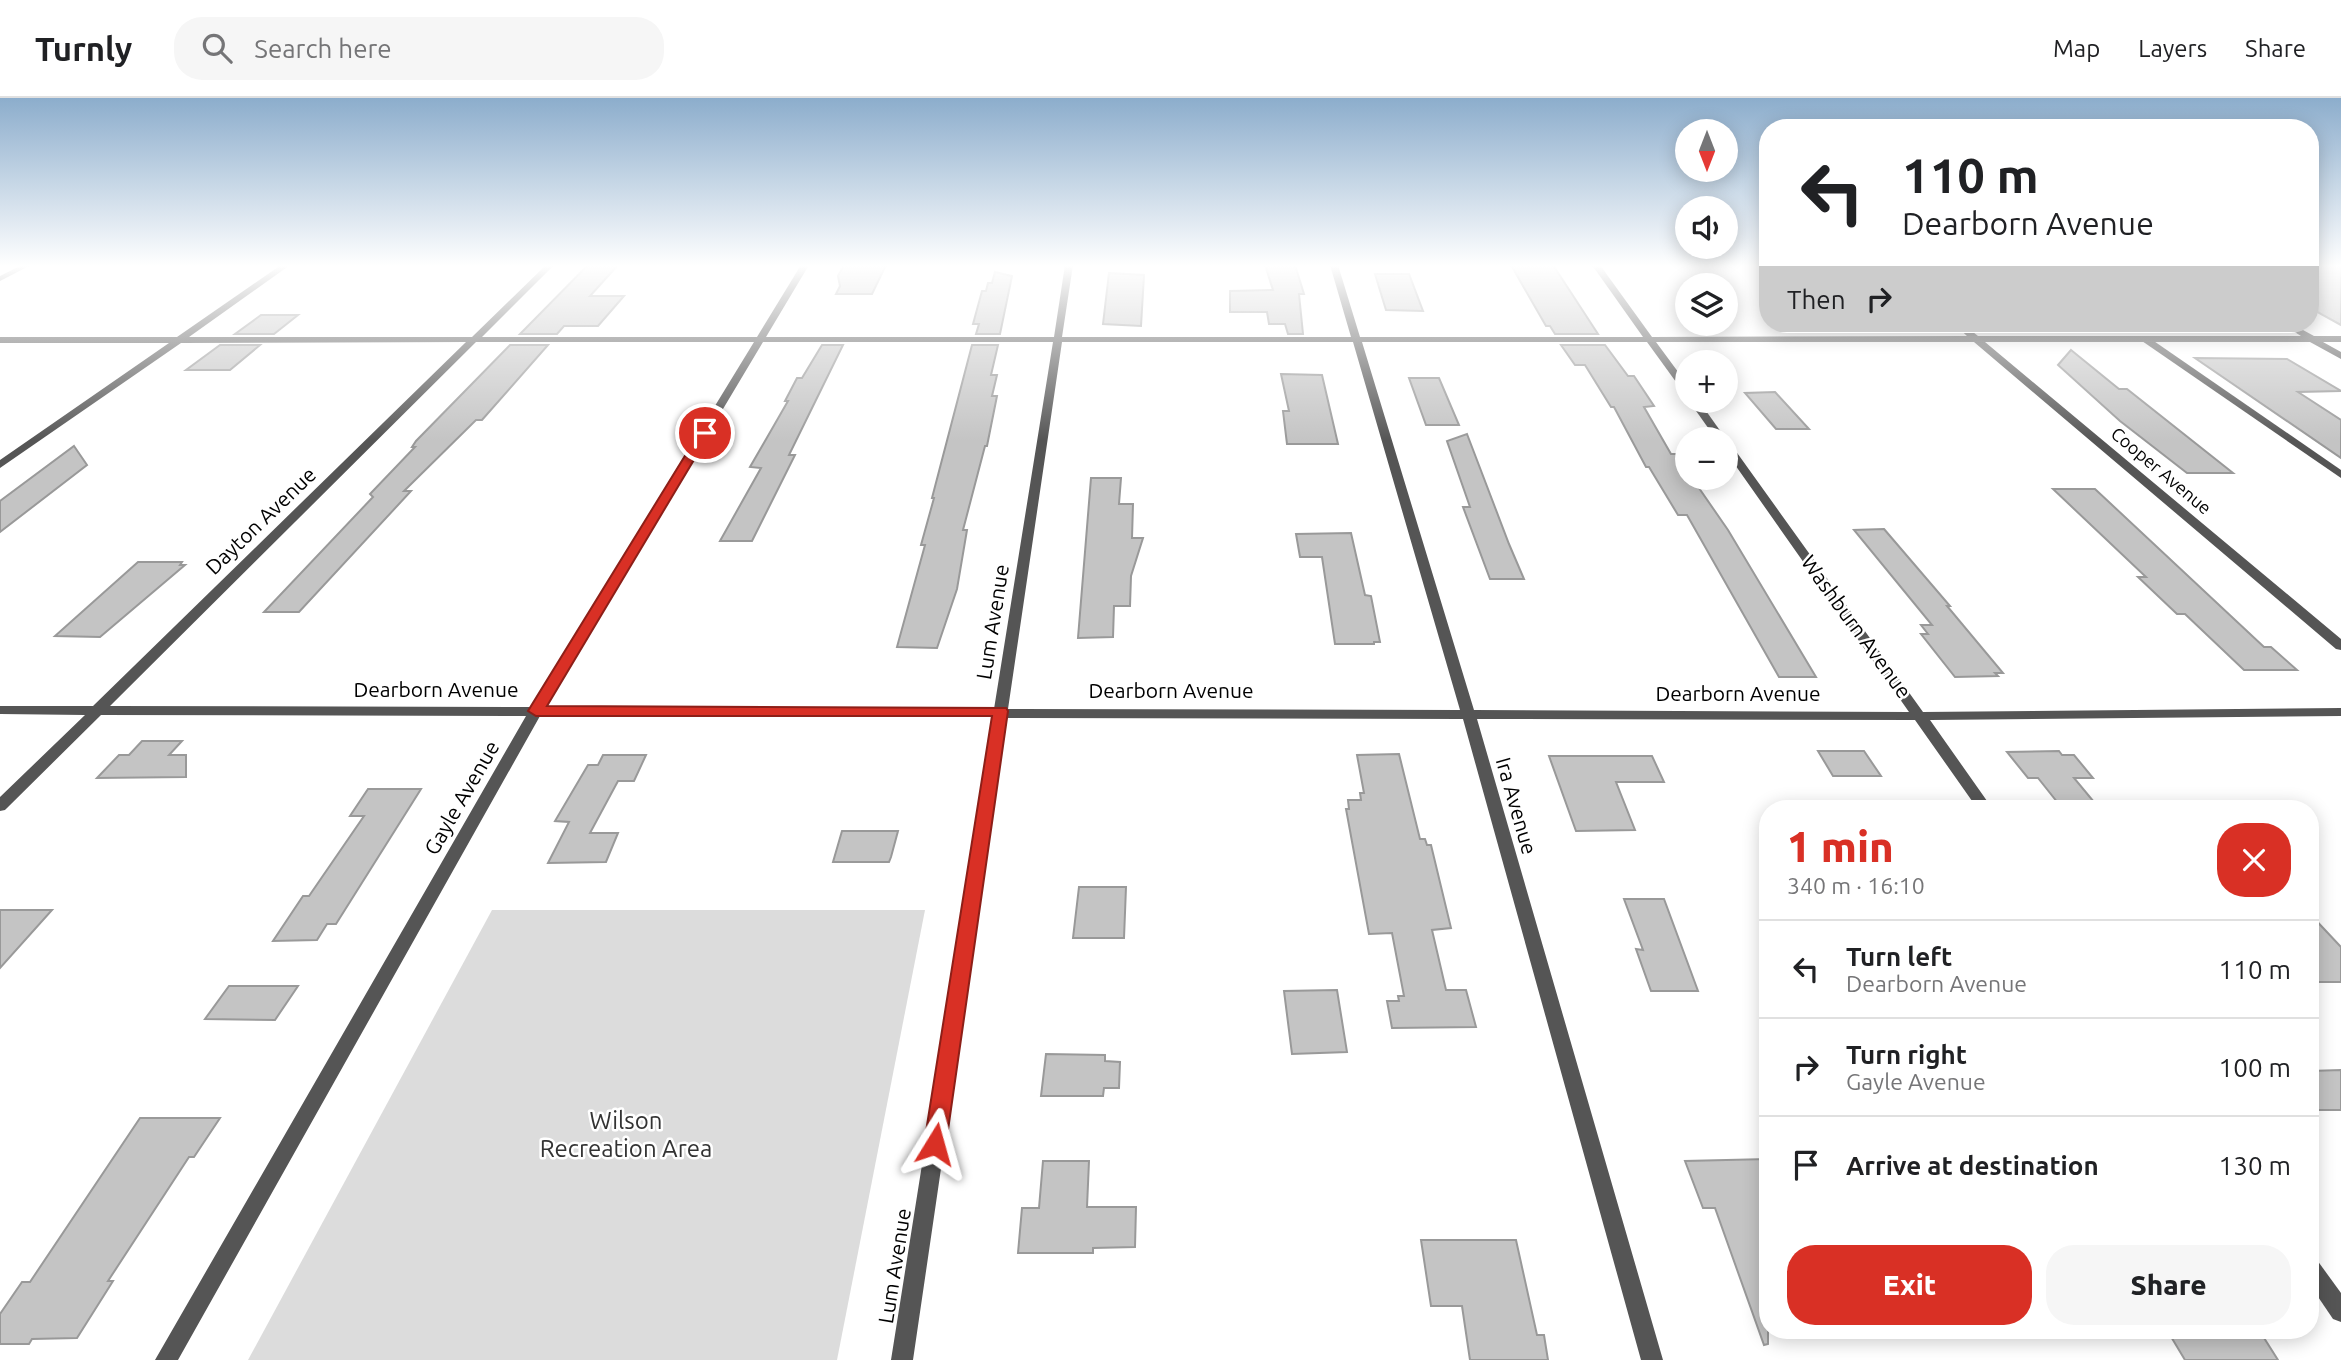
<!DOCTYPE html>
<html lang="en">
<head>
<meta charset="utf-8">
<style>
	body { margin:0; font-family:Ubuntu,sans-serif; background:#f6f6f6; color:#202124; height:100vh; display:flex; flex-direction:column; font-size:26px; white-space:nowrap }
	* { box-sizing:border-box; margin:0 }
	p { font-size:23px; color:#757577 }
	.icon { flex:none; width:38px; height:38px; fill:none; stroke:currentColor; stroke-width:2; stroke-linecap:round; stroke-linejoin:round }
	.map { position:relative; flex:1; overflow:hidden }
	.panel { position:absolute; left:1759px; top:702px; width:560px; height:539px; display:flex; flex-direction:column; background:#fff; border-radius:28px; box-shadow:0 4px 18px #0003 }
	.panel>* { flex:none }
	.top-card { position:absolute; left:1759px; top:21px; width:560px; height:214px; border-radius:28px; box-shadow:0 4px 18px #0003; background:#fff; color:#202124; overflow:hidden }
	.needle { width:46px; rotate:180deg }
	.tools { position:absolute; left:1675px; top:21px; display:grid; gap:14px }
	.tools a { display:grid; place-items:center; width:63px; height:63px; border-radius:50%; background:#fff; box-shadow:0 4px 18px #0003; font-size:35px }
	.pin { position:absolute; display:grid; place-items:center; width:60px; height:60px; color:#fff; margin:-30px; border:4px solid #fff; border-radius:50%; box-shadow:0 2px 7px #0007 }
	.me { position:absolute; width:77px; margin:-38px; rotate:8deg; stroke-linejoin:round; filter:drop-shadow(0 0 5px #0008) }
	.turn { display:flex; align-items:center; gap:24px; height:147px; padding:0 28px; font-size:32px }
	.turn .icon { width:91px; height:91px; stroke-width:2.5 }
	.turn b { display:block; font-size:49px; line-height:60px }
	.then { display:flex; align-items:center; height:66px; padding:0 28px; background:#0003; gap:14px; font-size:26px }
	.round { display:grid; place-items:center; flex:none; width:74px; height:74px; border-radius:28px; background:#f6f6f6 }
	.headline { display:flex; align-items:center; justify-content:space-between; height:119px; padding:0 28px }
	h1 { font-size:42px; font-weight:800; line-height:52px; color:#d93025 }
	.button { display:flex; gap:14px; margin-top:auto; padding:14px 28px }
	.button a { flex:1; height:80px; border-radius:28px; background:#d93025; color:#fff; font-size:28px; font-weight:800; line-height:80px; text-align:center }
	.button a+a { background:#f6f6f6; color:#202124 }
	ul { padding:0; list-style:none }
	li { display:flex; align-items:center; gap:21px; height:98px; padding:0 28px; border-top:2px solid #e0e0e0 }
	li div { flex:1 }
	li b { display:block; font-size:26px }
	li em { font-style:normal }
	header { display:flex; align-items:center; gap:42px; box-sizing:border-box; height:98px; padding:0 35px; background:#fff; border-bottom:2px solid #e0e0e0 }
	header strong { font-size:33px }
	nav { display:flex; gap:38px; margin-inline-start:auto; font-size:24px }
	.search { width:490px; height:63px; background:#f6f6f6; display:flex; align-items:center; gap:18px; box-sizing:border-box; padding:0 24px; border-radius:28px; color:#757577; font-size:26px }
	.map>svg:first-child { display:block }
	.green { fill:#dcdcdc }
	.building { fill:#c4c4c4; stroke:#999; stroke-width:2 }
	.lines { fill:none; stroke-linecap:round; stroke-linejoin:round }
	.service { fill:#555; fill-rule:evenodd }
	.minor { fill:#555; fill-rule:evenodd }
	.route { fill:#d93025; stroke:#8d1f18; stroke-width:2 }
	.labels { text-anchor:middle; stroke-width:5; stroke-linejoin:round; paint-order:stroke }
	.far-street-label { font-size:18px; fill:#000; stroke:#fff }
	.street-label { font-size:21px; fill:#000; stroke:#fff }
	.near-park-label { font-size:24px; fill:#333; stroke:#fff }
</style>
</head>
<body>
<header>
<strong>Turnly</strong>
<div class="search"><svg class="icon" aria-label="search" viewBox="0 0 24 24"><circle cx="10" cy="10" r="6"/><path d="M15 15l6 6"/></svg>Search here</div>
<nav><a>Map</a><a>Layers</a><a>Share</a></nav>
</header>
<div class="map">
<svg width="2341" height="1262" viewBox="0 0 2341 1262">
	<rect width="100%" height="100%" fill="#fff"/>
	<polygon class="green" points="492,812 925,812 837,1262 248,1262"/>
	<g class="building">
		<polygon points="588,167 618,167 590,198 624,198 598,228 564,228 557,236 520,236"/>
		<polygon points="844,167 886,167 872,196 836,196 840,188 838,178"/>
		<polygon points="1265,167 1295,167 1304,196 1299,196 1303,236 1288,236 1285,226 1269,226 1267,214 1230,214 1230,193 1273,192"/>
		<polygon points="1511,167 1553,167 1598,236 1555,236 1550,228 1546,228"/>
		<polygon points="2310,167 2341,167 2341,227 2310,210"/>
		<polygon points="995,174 1012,178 1000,236 976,236 979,226 973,226 982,193 986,193 988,185 992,185"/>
		<polygon points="1109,175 1144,177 1141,228 1103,226"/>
		<polygon points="1375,176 1409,176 1423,213 1386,212"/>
		<polygon points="261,217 298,217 274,236 235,236"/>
		<polygon points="220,247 260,247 230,272 186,272"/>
		<polygon points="510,247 548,247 482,322 476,322 404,393 411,393 299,514 264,514 373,399 370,396 415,349 412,349 416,343"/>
		<polygon points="822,247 843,247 789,357 795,357 752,443 720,443 761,370 750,369 788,303 785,303 797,280 802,280"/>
		<polygon points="972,247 998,247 991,277 997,277 992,298 997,298 987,348 985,348 963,432 967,432 957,491 937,550 897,549 925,447 921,447 934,400 932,400"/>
		<polygon points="1561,247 1605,247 1628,278 1634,278 1654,308 1644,309 1671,356 1687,356 1687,380 1692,380 1728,432 1816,579 1779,579 1687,417 1678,417 1649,369 1646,369 1614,309 1611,309 1585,267 1575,267"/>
		<polygon points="2071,252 2119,291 2127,291 2233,375 2187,375 2120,323 2058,267"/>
		<polygon points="2195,260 2287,261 2341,293 2298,294 2341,322 2341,360"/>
		<polygon points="1281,276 1322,277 1338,346 1287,346 1283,313 1289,313"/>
		<polygon points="1409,280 1439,280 1459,327 1426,327"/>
		<polygon points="1775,294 1809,331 1776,331 1745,295"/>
		<polygon points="1467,336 1509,446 1524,481 1490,481 1463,409 1470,409 1447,343"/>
		<polygon points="74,348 87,367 0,434 0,403"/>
		<polygon points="1091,380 1121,380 1119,406 1133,406 1132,440 1143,440 1131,478 1130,508 1114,508 1113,539 1078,540"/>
		<polygon points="2053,391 2095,391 2264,549 2271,549 2297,572 2244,572 2185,516 2177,516 2138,479 2146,479"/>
		<polygon points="1884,431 1950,508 1947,508 2003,575 1995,575 1998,578 1955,579 1921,536 1928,536 1921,527 1932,527 1854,432"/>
		<polygon points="1351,435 1365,497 1371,498 1380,544 1374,544 1374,546 1335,546 1322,459 1300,459 1296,436"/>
		<polygon points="138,464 182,464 180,467 185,467 100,539 55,538"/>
		<polygon points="142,643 182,643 169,657 186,657 186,679 97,680 119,657 129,657"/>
		<polygon points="1818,653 1864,653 1881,678 1833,678"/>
		<polygon points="2059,653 2062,657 2074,657 2093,680 2074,680 2099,710 2062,710 2038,680 2028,680 2007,654"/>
		<polygon points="1399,656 1420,741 1425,741 1427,747 1431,747 1451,830 1432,832 1446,892 1466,892 1476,929 1392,930 1387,903 1399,903 1398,898 1404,898 1392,835 1369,836 1346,711 1349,711 1348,702 1361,702 1360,695 1364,695 1357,657"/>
		<polygon points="603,657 646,657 634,683 618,683 590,735 618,735 606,764 548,765 569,724 555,723 588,667 598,667"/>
		<polygon points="1549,658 1652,658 1664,684 1616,684 1635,732 1576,733"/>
		<polygon points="368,691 421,691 336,826 327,826 317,842 273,843 303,798 309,798 364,718 350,718"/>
		<polygon points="842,733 898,733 891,759 889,764 833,764"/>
		<polygon points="1079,789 1126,789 1124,840 1073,840"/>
		<polygon points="1624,801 1664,801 1698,893 1651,893 1636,851 1643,852"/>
		<polygon points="0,812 52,812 0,870"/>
		<polygon points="2310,816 2341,849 2341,884 2310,884"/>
		<polygon points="229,888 298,888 275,922 205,921"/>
		<polygon points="1337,892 1347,954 1292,956 1284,893"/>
		<polygon points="1046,956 1105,957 1105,963 1120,964 1119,990 1104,990 1103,998 1041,998"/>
		<polygon points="2341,972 2341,1012 2310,1012 2310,973"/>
		<polygon points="140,1020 220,1020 194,1059 189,1059 108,1183 113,1183 77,1240 32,1241 29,1246 0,1246 0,1216 22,1184 30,1184"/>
		<polygon points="1768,1061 1768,1246 1764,1247 1715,1110 1703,1110 1685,1063"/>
		<polygon points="1043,1063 1089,1063 1087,1109 1136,1109 1135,1149 1093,1150 1093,1155 1018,1155 1022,1110 1039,1110"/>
		<polygon points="1421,1142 1516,1142 1537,1237 1544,1237 1548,1262 1470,1262 1462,1208 1431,1208"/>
		<polygon points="2167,1232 2259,1232 2278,1262 2185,1262"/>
	</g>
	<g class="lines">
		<polygon class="service" points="2142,239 2148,239 2341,372 2341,380 2142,243"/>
		<g class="minor">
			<polygon points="22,167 31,167 0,183 0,178"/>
			<path d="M281 167H290L189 239H472L546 167H554L482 239H757L801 167H809L766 239H1054L1065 167H1073L1062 239H1351L1330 167H1338L1360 239H1643L1592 167H1600L1652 239 1967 238 1954 226H1963L1978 238H2301L2282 226H2292L2314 238H2341V244H2323L2341 254V261L2310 244H1985L2341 541V552L2336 551 1974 244H1656L1687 286V296L1684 295 1647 244H1362L1474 612 1909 614 1726 354V344L1730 345 1923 614 2341 610V618L1930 622 1992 710H1977L1915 622 1477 621 1663 1262H1641L1463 621 1007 620 913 1262H891L993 619 540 618 178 1262H155L526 618 101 617 5 712 0 713V699L85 617 0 616V608H93L466 244 181 245 0 370V362L169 245H0V239H177ZM476 244H754L531 609 110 608ZM763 244H1053L994 611 545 609ZM1062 244H1353L1460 612 1008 611Z"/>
			<polygon points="1689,303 1699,303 1726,341 1726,342 1716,341"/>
			<polygon points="2310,1159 2317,1162 2341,1195 2341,1224 2333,1221 2310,1187"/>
		</g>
	</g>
	<linearGradient id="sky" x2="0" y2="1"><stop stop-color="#8cadcc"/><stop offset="0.49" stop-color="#fff"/><stop offset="1" stop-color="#fff" stop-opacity="0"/></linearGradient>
	<rect width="2341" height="343" fill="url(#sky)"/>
	<polygon class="route" points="705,332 710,335 547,608 1006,610 1008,613 946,1046 943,1053 935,1055 927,1053 924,1046 992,618 536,618 528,613 699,335"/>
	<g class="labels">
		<g class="far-street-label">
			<text transform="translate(2161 373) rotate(40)" y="6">Cooper Avenue</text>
		</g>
		<g class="street-label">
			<text transform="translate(261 423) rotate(-44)" y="7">Dayton Avenue</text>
			<text transform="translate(993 524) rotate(-81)" y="7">Lum Avenue</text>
			<text transform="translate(1856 529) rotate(54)" y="7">Washburn Avenue</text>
			<text x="436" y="599">Dearborn Avenue</text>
			<text x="1171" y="600">Dearborn Avenue</text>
			<text x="1738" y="603">Dearborn Avenue</text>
			<text transform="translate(462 700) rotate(-60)" y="7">Gayle Avenue</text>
			<text transform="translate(1516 708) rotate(74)" y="7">Ira Avenue</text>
			<text transform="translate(895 1168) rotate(-81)" y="7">Lum Avenue</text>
		</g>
		<g class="near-park-label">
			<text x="626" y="1031">Wilson<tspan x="626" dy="28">Recreation Area</tspan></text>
		</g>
	</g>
</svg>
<div class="tools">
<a><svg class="needle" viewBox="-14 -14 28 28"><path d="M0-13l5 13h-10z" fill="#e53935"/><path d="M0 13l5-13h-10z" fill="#757577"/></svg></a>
<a><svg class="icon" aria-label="sound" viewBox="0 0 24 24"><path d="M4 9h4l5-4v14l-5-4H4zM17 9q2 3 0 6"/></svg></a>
<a><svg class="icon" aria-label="layers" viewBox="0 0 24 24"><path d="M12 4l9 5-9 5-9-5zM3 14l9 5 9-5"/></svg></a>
<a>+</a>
<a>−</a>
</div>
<div class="pin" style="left:705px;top:335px;background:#d93025"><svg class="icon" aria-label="arrive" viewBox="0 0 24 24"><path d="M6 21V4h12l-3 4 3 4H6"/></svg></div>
<svg class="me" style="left:935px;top:1046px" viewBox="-20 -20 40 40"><path d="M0-17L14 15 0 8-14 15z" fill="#d93025" stroke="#fff" stroke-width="4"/></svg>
<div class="top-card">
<div class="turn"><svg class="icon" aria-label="left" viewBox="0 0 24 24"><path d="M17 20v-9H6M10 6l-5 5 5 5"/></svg><div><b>110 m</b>Dearborn Avenue</div></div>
<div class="then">Then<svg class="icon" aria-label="right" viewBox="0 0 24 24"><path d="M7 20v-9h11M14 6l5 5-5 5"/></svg></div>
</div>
<section class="panel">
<div class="headline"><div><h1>1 min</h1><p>340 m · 16:10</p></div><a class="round" style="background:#d93025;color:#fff"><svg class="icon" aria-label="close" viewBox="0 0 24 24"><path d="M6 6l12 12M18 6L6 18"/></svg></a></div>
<ul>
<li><svg class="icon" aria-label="left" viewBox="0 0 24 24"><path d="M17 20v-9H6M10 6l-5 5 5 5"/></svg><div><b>Turn left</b><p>Dearborn Avenue</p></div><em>110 m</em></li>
<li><svg class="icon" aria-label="right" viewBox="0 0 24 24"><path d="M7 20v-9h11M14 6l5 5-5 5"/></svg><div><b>Turn right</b><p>Gayle Avenue</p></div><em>100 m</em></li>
<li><svg class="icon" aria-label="arrive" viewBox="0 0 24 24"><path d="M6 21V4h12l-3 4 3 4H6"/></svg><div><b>Arrive at destination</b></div><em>130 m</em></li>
</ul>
<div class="button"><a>Exit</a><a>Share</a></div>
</section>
</div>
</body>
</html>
